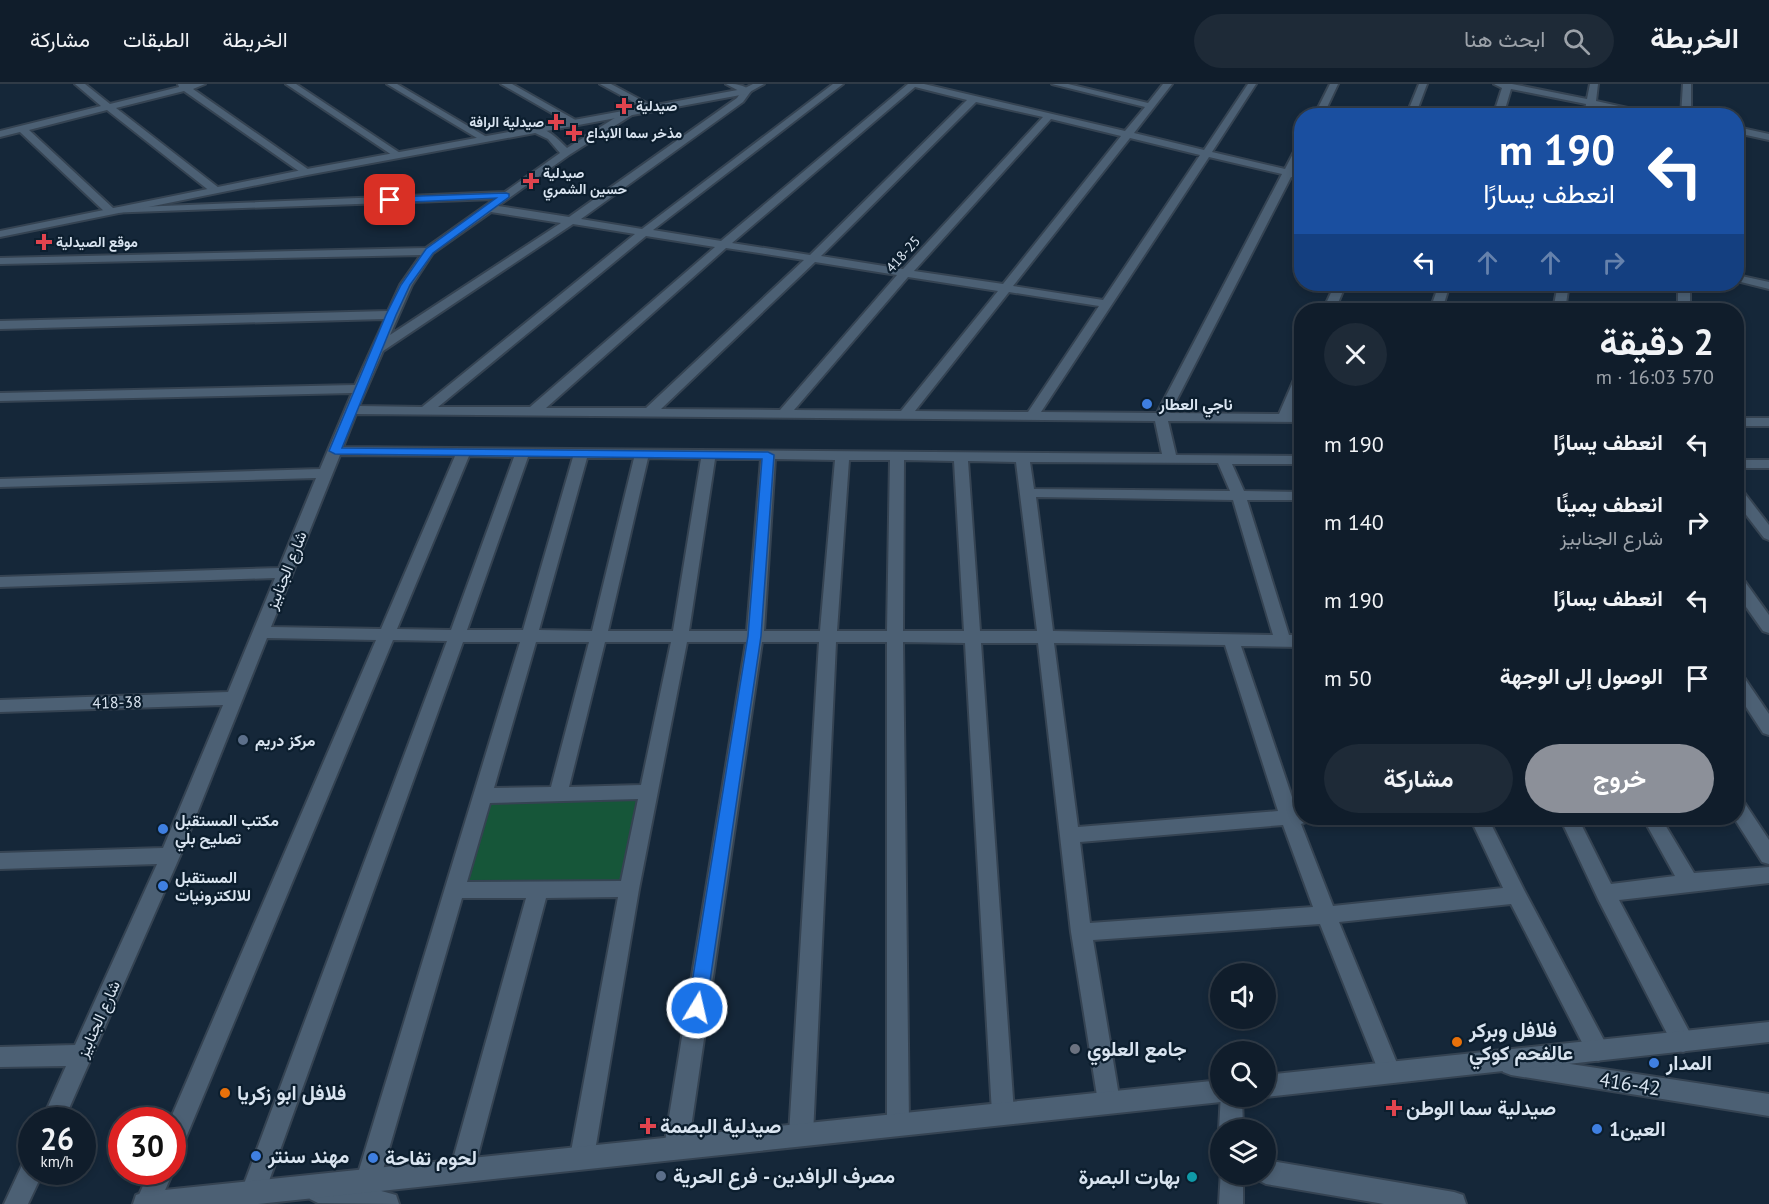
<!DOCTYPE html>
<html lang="ar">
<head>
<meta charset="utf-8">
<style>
	body { margin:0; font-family:"PT Sans",Vazirmatn,sans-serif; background:#1e2a37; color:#f1f3f6; direction:rtl; height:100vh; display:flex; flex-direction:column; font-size:22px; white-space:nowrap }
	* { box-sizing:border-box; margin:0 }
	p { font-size:20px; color:#9ca2a9 }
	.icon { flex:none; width:33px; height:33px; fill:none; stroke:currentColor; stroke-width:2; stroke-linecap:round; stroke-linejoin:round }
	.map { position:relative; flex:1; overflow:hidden; direction:ltr }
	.panel { position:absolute; left:1294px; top:219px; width:450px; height:522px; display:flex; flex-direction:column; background:#101d2b; border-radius:24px; box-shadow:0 3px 9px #0003,0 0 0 2px #303b47; direction:rtl }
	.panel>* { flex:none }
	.hud { position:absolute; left:1294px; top:24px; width:450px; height:183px; border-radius:24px; box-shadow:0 3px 9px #0003,0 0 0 2px #303b47; direction:rtl; background:#1a4fa0; color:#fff; overflow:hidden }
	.controls { position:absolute; left:1210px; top:879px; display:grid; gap:12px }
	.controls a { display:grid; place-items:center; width:66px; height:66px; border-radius:50%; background:#101d2b; box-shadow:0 3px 9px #0003,0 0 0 2px #303b47; font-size:30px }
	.speed { position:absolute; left:18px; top:1023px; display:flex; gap:12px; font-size:30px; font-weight:700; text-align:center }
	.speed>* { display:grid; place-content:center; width:78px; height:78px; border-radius:50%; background:#101d2b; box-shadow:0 3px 9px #0003,0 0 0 2px #303b47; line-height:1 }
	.speed small { font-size:15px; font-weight:400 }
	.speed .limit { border:9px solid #d22; background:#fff; color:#111 }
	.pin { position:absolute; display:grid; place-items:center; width:51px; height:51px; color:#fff; margin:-26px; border-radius:12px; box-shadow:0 3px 9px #0006 }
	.me { position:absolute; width:66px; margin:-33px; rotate:9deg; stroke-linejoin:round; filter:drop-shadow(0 0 4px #0008) }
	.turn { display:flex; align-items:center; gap:21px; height:126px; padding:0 30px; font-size:27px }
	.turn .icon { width:78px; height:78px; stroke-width:2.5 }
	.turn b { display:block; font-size:42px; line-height:51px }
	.lanes { display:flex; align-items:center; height:57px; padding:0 30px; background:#0003; justify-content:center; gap:30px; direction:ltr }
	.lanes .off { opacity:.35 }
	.round { display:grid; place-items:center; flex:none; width:63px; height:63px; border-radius:32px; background:#1e2a37 }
	.summary { display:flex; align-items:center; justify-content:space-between; height:102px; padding:0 30px }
	h1 { font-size:36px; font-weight:700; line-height:45px }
	.cta { display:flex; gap:12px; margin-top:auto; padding:12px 30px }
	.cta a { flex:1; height:69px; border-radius:36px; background:#8c9099; color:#fff; font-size:24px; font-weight:700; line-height:69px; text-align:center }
	.cta a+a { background:#1e2a37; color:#f1f3f6 }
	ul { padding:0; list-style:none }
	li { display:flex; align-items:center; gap:18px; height:78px; padding:0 30px }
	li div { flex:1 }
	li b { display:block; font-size:22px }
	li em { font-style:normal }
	header { display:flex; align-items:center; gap:36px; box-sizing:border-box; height:84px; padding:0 30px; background:#101d2b; border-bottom:2px solid #303b47 }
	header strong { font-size:28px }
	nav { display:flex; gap:33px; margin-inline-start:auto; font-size:21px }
	.search { width:420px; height:54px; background:#1e2a37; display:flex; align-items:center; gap:15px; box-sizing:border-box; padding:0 21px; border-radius:33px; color:#9ca2a9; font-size:22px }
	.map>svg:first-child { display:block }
	.green { fill:#165639 }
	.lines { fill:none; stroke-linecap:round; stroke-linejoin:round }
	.minor-casing { stroke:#354352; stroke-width:4 }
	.tertiary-casing { stroke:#354352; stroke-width:4 }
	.minor { fill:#4c6074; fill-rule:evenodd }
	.tertiary { fill:#4c6074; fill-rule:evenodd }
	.route { fill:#1a73e8; stroke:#114b97; stroke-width:1.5 }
	.health-dot { fill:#e0444e; stroke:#0c1e2e; stroke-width:2 }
	.shop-dot { fill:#3f7fe0; stroke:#0c1e2e; stroke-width:2 }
	.service-dot { fill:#5c6f8a; stroke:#0c1e2e; stroke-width:2 }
	.food-dot { fill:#e8710a; stroke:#0c1e2e; stroke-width:2 }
	.worship-dot { fill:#6b7280; stroke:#0c1e2e; stroke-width:2 }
	.culture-dot { fill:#0f9aa8; stroke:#0c1e2e; stroke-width:2 }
	.labels { text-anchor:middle; stroke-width:4.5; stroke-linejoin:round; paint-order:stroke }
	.far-poi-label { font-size:14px; font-weight:bold; fill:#d9e4f0; stroke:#0c1e2e; text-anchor:start }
	.far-street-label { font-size:14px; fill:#d9e4f0; stroke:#0c1e2e }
	.poi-label { font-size:16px; font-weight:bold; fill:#d9e4f0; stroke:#0c1e2e; text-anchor:start }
	.street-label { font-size:16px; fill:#d9e4f0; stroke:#0c1e2e }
	.near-poi-label { font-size:20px; font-weight:bold; fill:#d9e4f0; stroke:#0c1e2e; text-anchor:start }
	.near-street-label { font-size:20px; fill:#d9e4f0; stroke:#0c1e2e }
</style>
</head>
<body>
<header>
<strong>الخريطة</strong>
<div class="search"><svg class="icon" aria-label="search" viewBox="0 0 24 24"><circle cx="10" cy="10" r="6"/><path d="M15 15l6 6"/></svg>ابحث هنا</div>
<nav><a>الخريطة</a><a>الطبقات</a><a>مشاركة</a></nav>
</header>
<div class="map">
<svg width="1769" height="1120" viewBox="0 0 1769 1120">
	<rect width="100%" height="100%" fill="#152739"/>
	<polygon class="green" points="642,713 625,799 461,799 486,717"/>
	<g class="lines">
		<g class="minor-casing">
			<g id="minor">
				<path d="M75 0H85L110 20 179 3 178 0H205L193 5 312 88 303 90 184 7 116 24 219 104V108H211L107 26 29 46 113 124 505 108 560 69 548 55 531 47V43C546 42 557 54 567 64L629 25H635V29L569 71 498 122 569 133 737 14 741 8 726 0C735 0 743 0 751 7L743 18 581 135 642 145 833 0H843L653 146 721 157 908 0H924L1125 47 1145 23 1052 0H1068L1148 19 1163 0H1172L1134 49 1204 66 1248 0H1256L1212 68 1285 85 1297 62 1302 59V72L1294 87 1302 89V95L1291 93 1170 329 1279 330 1296 291 1302 287V307L1292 330H1302V338L1168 337 1176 371 1302 372V380H1232L1244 407 1302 408V416H1247L1289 551H1302V563L1241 562 1296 725H1302V734H1311L1309 737 1301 740 1333 822 1503 804 1470 734H1488L1524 806 1606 960 1609 967 1606 974 1598 977 1590 974 1511 820 1339 838 1401 989 1398 996 1390 999 1382 996 1320 840 1093 856 1120 1018 1117 1026 1109 1029 1101 1026 1098 1018 1071 848 1038 559H981L1014 1029 1011 1037 1003 1040 995 1037 992 1029 965 559 903 558 909 1040 906 1048 898 1051 890 1048 887 1040V558H836L813 1051 809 1059 801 1062 793 1059 789 1051 819 558H762L688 1064 684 1072 676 1075 668 1072 664 1064 746 558H687L639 805 594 1073 590 1081 582 1085 574 1081 570 1073 618 813 546 814 474 1086 470 1094 462 1098 454 1094 450 1086 526 814H462L380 1096 374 1105 396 1111 399 1120 318 1119 310 1115 306 1107 310 1099 318 1095 359 1103 356 1096 520 558H463L265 1108 261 1116 253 1120 245 1116 241 1108 447 557 393 556 180 1068 172 1071V1036H170L376 556 267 554 180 772 64 1036H42L66 982 0 983V963L75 961 157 780 0 785V769L163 764 223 621 0 628V616L228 608 275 494 0 503V493L279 484 316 394 0 403V395L320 385 352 309 0 317V309L355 301 385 235 0 245V237L388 227 400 201 421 171 0 180V174L426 164 495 115 106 129 20 48 0 53V47L101 22ZM915 3 967 16 810 171 732 159ZM976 18 1043 33 903 185 821 172ZM1051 35 1121 52 1003 200 914 187ZM1130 54 1200 71 1103 216 1013 202ZM1209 73 1282 90 1157 329 1041 328ZM491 128 561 139 390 251 412 201 433 169ZM573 140 635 150 422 323 359 322 383 267ZM646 152 715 163 530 323H438ZM726 164 804 176 646 324H546ZM815 178 897 191 780 326 661 325ZM908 193 998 207 901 327 794 326ZM1009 208 1099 222 1028 328 915 327ZM356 330 1155 337 1162 370 343 363ZM340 371 455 372 381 545 271 543ZM469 372 514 373 451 546 397 545ZM528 373H573L523 546H467ZM587 374H634L592 547 539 546ZM648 374 701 375 673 547H608ZM715 375H761L747 547H689ZM775 375 835 376 820 547H764ZM849 376H890L887 547H837ZM904 376 954 377 964 547H903ZM968 377 1016 378 1037 547H980ZM1030 378 1218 379 1230 407 1034 405ZM1036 413 1233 416 1273 551 1053 547ZM536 558H589L551 703 494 704ZM605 558H671L641 701 569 703ZM1054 559 1225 561 1278 727 1078 743ZM638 715 621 797 467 798 490 719ZM1283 741 1313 823 1090 839 1080 758Z"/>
				<polygon points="286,0 296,0 403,71 395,73"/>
				<polygon points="387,0 397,0 490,55 482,57"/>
				<polygon points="501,0 512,0 579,38 571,40"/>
				<polygon points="600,0 611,0 656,24 648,26"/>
				<polygon points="1330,0 1338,0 1323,32 1314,32"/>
				<polygon points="1419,0 1427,0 1415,32 1406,32"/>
				<polygon points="1494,0 1512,0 1587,15 1590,0 1598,0 1596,17 1664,32 1643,32 1595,22 1594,32 1584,32 1586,20 1511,5 1503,32 1493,32 1502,4"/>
				<polygon points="1683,0 1691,0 1691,32 1681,32"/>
				<polygon points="1737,43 1769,50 1769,56 1737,49"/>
				<polygon points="1737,191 1769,198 1769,205 1737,197"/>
				<polygon points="1335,200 1346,200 1335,226 1323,226"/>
				<polygon points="1439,200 1450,200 1442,226 1430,226"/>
				<polygon points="1558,200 1569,200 1565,226 1553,226"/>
				<rect x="1678" y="200" width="12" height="26"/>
				<rect x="1737" y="334" width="32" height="8"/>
				<rect x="1737" y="376" width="32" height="8"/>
				<polygon points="1737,405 1742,406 1769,441 1769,456 1764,454 1737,419"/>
				<polygon points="1737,494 1743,495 1769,531 1769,549 1763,547 1737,510"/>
				<polygon points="1737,590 1743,592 1769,630 1769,651 1763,649 1737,609"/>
				<polygon points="1737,716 1744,718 1769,756 1769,780 1762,778 1734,734 1737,734"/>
				<polygon points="1560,734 1578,734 1611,800 1675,792 1643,734 1661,734 1694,789 1769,783 1769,799 1619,816 1691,951 1694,958 1691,965 1683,968 1675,965 1598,815"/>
				<polygon points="1511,971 1769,1010 1769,1032 1511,991 1503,988 1500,981 1503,974"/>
				<polygon points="1221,1009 1221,1012 1242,1012 1243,1046 1221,1046 1221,1050 1219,1046"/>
				<polygon points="32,1073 32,1088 43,1088 28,1120 4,1120 24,1077"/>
				<polygon points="1266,1076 1454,1108 1463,1111 1466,1120 1384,1120 1266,1100 1258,1096 1255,1090 1266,1090"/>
				<polygon points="1221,1086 1221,1090 1243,1090 1243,1120 1219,1120"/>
				<polygon points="172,1087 173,1088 159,1120 135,1120 149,1088"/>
			</g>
		</g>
		<g class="tertiary-casing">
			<g id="tertiary">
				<polygon points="753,0 764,0 746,10 307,91 0,153 0,147 307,85 743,5"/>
				<polygon points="1769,938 1769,958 1266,1013 1266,991"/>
				<polygon points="1221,996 1221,1012 1230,1012 1221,1018 258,1120 133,1120 136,1111 145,1108"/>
			</g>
		</g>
		<use href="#minor" class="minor"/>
		<use href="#tertiary" class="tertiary"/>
	</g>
	<polygon class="route" points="506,109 509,110 509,113 433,169 410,201 396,231 342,364 768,368 774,371 761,552 706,924 704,930 697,932 691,930 688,924 748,552 762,375 335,370 329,367 386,231 401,201 426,165 496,114 390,119 385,116 390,113"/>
	<g class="health-dot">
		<path d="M621 13h6v6h6v6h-6v6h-6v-6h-6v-6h6z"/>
		<path d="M553 29h6v6h6v6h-6v6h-6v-6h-6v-6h6z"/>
		<path d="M571 40h6v6h6v6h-6v6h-6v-6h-6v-6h6z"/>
		<path d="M528 88h6v6h6v6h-6v6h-6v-6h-6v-6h6z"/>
		<path d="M41 149h6v6h6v6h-6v6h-6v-6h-6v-6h6z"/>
		<path d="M1391 1015h6v6h6v6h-6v6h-6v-6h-6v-6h6z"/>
		<path d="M645 1033h6v6h6v6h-6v6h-6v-6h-6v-6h6z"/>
	</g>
	<g class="shop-dot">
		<circle cx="1147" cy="320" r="6"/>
		<circle cx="163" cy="745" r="6"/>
		<circle cx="163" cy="802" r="6"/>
		<circle cx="1654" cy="979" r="6"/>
		<circle cx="1597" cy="1045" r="6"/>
		<circle cx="256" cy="1072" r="6"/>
		<circle cx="373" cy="1074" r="6"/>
	</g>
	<g class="service-dot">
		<circle cx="243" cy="656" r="6"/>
		<circle cx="661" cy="1092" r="6"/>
	</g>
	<g class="food-dot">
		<circle cx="1457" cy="958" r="6"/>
		<circle cx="225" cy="1009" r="6"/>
	</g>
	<circle class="worship-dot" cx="1075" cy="965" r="6"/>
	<circle class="culture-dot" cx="1192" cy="1093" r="6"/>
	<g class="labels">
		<g class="far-poi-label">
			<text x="636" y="27">صيدلية</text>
			<text x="544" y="43" text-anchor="end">صيدلية الرافة</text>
			<text x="586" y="54">مذخر سما الابداع</text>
			<text x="543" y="94">صيدلية<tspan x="543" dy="16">حسين الشمري</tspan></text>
			<text x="56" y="163">موقع الصيدلية</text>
		</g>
		<g class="far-street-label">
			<text transform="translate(903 170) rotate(-48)" y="5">418-25</text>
		</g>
		<g class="poi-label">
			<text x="1159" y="326">ناجي العطار</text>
			<text x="255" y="662">مركز دريم</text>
			<text x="175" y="742">مكتب المستقبل<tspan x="175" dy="18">تصليح بلي</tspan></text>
			<text x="175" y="799">المستقبل<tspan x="175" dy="18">للالكترونيات</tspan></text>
		</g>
		<g class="street-label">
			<text transform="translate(286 486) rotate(-68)" y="6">شارع الجنابيز</text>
			<text transform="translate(117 618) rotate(-2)" y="6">418-38</text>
			<text transform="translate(98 935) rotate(-66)" y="6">شارع الجنابيز</text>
		</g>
		<g class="near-poi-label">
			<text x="1469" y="953">فلافل وبركر<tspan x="1469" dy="23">عالفحم كوكي</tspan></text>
			<text x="1087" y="972">جامع العلوي</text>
			<text x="1666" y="986">المدار</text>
			<text x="237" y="1016">فلافل ابو زكريا</text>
			<text x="1406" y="1031">صيدلية سما الوطن</text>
			<text x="660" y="1049">صيدلية البصمة</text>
			<text x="1609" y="1052">العين1</text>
			<text x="268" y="1079">مهند سنتر</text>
			<text x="385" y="1081">لحوم تفاحة</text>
			<text x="673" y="1099">مصرف الرافدين - فرع الحرية</text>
			<text x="1180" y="1100" text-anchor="end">بهارت البصرة</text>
		</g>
		<g class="near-street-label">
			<text transform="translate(1630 1000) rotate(9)" y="7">416-42</text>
		</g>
	</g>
</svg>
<div class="controls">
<a><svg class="icon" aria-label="sound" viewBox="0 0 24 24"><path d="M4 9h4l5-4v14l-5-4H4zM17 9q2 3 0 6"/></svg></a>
<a><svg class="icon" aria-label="search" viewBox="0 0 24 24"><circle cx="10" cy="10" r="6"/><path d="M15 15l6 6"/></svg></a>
<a><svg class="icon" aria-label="layers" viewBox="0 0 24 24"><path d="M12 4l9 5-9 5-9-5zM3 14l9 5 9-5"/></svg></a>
</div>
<div class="speed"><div>26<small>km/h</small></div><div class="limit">30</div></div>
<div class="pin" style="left:390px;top:116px;background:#d93025"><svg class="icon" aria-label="arrive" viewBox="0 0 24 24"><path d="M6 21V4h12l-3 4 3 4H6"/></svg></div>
<svg class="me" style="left:697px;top:924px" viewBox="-20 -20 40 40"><circle r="17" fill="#1a73e8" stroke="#fff" stroke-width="3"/><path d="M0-11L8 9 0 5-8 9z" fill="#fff"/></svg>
<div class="hud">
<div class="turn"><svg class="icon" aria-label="left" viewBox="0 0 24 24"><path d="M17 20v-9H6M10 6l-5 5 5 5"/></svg><div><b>190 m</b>انعطف يسارًا</div></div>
<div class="lanes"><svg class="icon" aria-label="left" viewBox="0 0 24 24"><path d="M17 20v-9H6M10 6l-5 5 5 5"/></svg><svg class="icon off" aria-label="ahead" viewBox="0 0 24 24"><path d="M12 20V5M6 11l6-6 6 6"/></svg><svg class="icon off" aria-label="ahead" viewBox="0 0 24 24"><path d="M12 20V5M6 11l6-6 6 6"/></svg><svg class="icon off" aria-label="right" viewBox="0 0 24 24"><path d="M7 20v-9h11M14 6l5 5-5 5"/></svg></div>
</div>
<section class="panel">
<div class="summary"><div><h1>2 دقيقة</h1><p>570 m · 16:03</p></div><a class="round"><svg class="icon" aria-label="close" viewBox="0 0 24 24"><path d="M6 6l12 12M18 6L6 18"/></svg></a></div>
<ul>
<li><svg class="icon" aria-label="left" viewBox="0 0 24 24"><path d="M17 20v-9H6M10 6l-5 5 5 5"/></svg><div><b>انعطف يسارًا</b></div><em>190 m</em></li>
<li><svg class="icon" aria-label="right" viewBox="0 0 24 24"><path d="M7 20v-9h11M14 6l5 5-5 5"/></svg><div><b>انعطف يمينًا</b><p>شارع الجنابيز</p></div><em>140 m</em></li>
<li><svg class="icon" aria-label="left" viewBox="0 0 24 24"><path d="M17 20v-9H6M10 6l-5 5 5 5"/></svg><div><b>انعطف يسارًا</b></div><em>190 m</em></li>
<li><svg class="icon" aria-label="arrive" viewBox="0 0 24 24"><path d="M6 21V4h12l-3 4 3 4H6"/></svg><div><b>الوصول إلى الوجهة</b></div><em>50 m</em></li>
</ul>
<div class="cta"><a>خروج</a><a>مشاركة</a></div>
</section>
</div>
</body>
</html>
